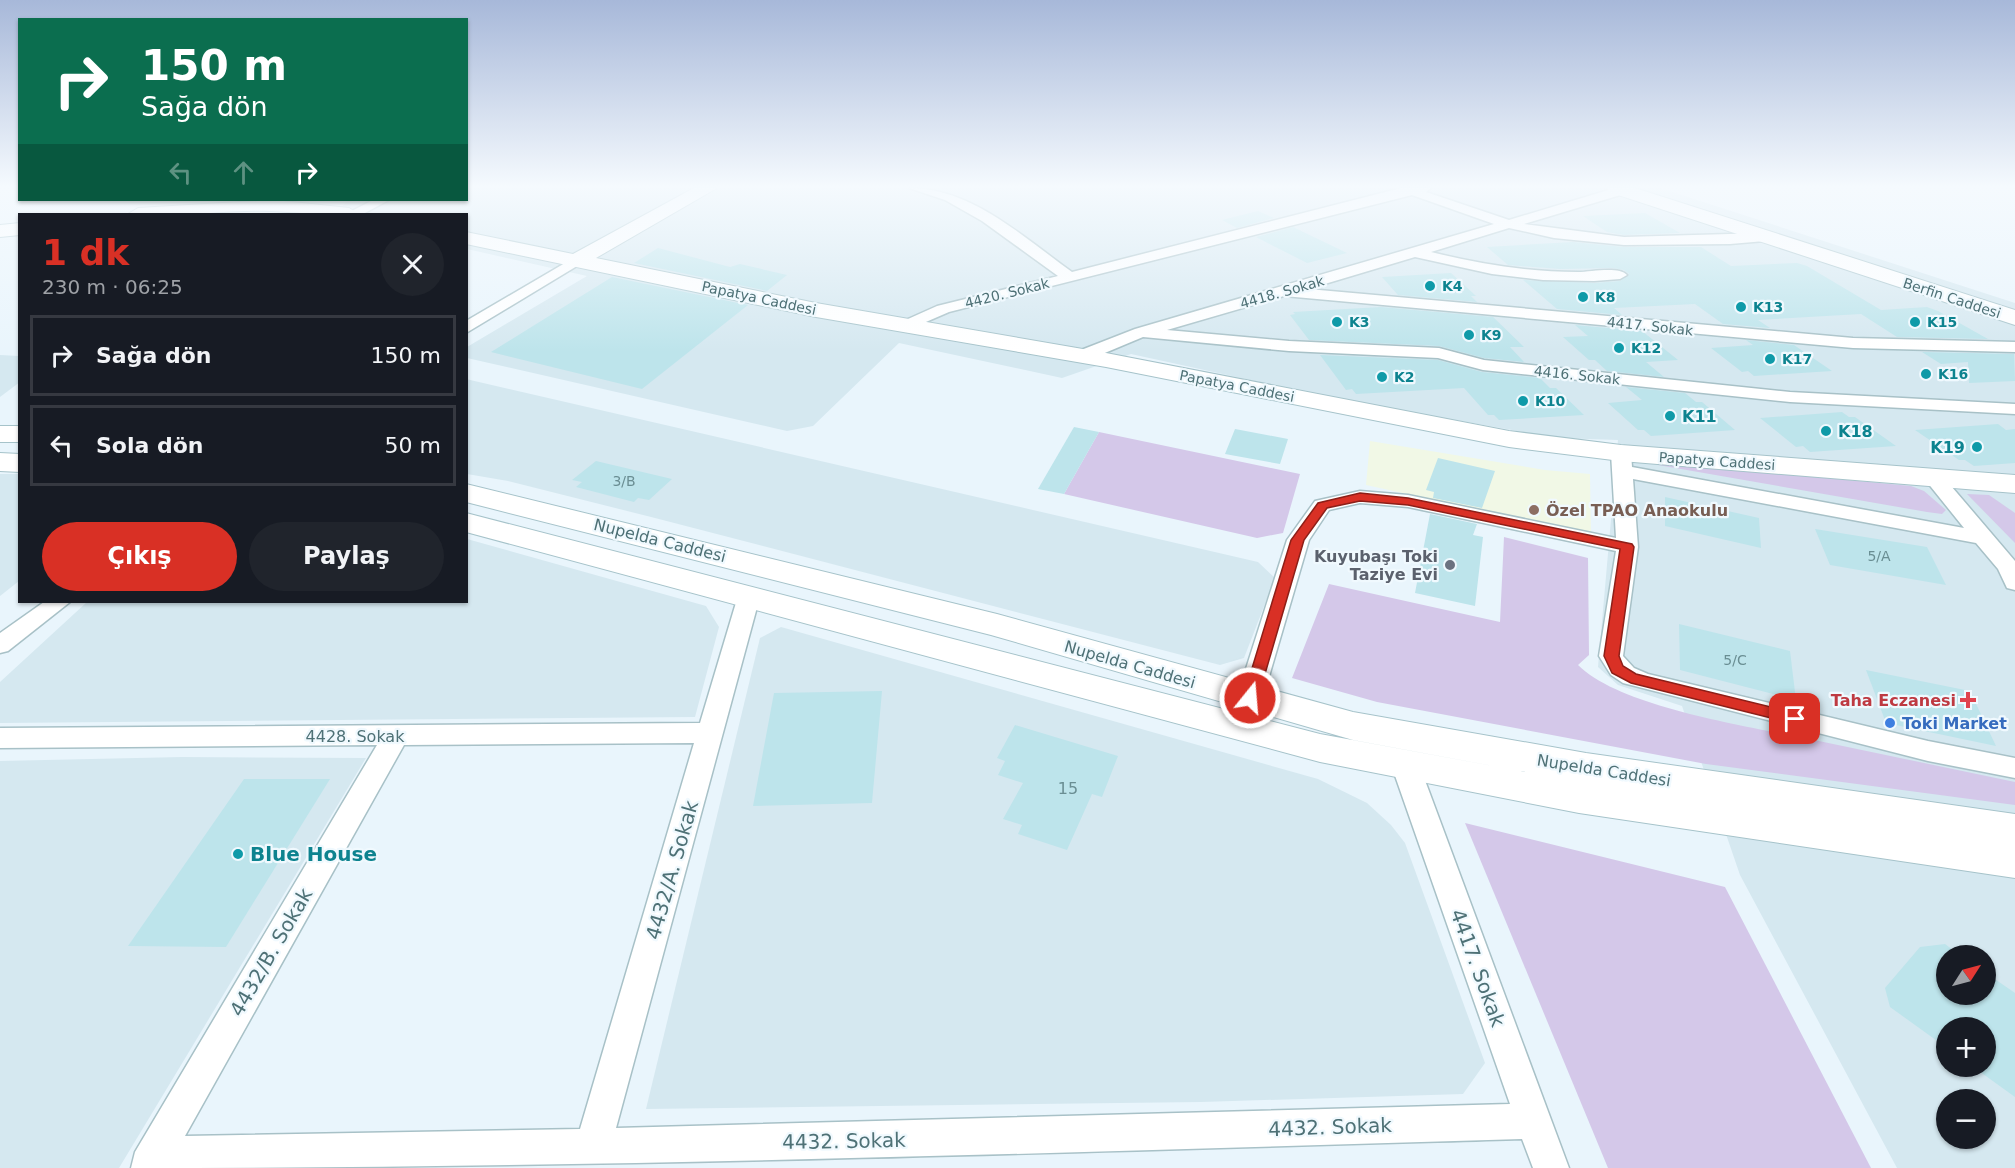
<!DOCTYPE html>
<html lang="tr">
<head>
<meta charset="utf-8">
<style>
	body { margin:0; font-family:"DejaVu Sans",sans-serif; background:#20242c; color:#f1f3f6; height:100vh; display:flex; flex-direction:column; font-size:22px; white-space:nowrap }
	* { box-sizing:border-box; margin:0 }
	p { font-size:20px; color:#9ea1a6 }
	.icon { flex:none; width:33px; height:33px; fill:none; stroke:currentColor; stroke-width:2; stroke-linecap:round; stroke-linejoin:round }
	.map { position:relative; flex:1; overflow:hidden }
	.sheet { position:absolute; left:18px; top:213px; width:450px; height:390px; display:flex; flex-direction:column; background:#171b24; border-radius:0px; box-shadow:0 2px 4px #0004 }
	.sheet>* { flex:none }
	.top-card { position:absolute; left:18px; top:18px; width:450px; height:183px; border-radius:0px; box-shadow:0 2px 4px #0004; background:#0b6e4f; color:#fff; overflow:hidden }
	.needle { width:39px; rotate:54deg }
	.buttons { position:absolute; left:1936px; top:945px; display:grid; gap:12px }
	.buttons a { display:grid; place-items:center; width:60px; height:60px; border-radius:50%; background:#171b24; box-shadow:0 2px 4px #0004; font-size:30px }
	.pin { position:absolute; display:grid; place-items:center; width:51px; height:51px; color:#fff; margin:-26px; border-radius:12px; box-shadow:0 3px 9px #0006 }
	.me { position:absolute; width:66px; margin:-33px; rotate:17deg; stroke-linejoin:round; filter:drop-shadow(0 0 4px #0008) }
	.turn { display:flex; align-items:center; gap:21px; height:126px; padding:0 24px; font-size:27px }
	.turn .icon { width:78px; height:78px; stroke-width:2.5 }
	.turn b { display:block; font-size:42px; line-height:51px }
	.lanes { display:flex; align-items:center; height:57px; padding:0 24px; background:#0003; justify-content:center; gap:30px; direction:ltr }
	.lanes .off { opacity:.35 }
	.round { display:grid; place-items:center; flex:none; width:63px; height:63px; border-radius:32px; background:#20242c }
	.headline { display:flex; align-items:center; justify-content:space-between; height:102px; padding:0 24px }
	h1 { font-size:36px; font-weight:600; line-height:45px; color:#d93025 }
	.cta { display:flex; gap:12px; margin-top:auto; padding:12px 24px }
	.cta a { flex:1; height:69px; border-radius:36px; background:#d93025; color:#fff; font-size:24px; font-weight:600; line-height:69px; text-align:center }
	.cta a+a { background:#20242c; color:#f1f3f6 }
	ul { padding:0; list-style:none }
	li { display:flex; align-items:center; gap:18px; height:81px; margin:0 12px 9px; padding:0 12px; border:3px solid #363941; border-radius:0px }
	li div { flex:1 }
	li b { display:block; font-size:22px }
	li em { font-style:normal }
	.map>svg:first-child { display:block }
	.residential { fill:#d5e8f0; fill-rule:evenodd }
	.education { fill:#f1f8e6 }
	.green { fill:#d4c8e9 }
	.building { fill:#bde4eb }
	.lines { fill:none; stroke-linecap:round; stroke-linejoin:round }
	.street-casing { stroke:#a8c1c7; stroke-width:3 }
	.secondary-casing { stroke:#a6c3ca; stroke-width:2 }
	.street { fill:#fff; fill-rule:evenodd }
	.secondary { fill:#fff; fill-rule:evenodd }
	.route { fill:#d93025; stroke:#8d1f18; stroke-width:1.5 }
	.culture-dot { fill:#0f9aa8; stroke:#f0f9fe; stroke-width:2 }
	.education-dot { fill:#8d6e63; stroke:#f0f9fe; stroke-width:2 }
	.worship-dot { fill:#6b7280; stroke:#f0f9fe; stroke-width:2 }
	.health-dot { fill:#e0444e; stroke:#f0f9fe; stroke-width:2 }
	.shop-dot { fill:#3f7fe0; stroke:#f0f9fe; stroke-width:2 }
	.labels { text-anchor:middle; stroke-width:4.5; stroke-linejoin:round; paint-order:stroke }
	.far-culture-label { font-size:14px; font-weight:bold; fill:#0d838f; stroke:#f0f9fe; text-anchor:start }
	.far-street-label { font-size:14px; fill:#4e7176; stroke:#f0f9fe }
	.number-label { font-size:14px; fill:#6a8e93 }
	.culture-label { font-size:16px; font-weight:bold; fill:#0d838f; stroke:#f0f9fe; text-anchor:start }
	.education-label { font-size:16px; font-weight:bold; fill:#785e54; stroke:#f0f9fe; text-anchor:start }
	.street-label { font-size:16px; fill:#4e7176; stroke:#f0f9fe }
	.worship-label { font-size:16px; font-weight:bold; fill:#5b616d; stroke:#f0f9fe; text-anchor:end }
	.health-label { font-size:16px; font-weight:bold; fill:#be3a42; stroke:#f0f9fe; text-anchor:end }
	.shop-label { font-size:16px; font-weight:bold; fill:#366cbe; stroke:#f0f9fe; text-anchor:start }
	.near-number-label { font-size:16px; fill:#6a8e93 }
	.near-culture-label { font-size:20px; font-weight:bold; fill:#0d838f; stroke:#f0f9fe; text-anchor:start }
	.near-street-label { font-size:20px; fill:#4e7176; stroke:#f0f9fe }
</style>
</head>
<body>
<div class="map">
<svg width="2015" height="1168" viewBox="0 0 2015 1168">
	<rect width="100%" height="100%" fill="#e9f5fc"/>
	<g class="residential">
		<path d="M467 188H1660L2015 303V1168H1897L1740 875 1682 706 1618 685 1598 667 1618 440 1557 438 1337 399 1131 354 1062 378 899 343 813 426 787 431 467 358V347L587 276 467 249 466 214H344L340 209 348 200H466ZM1947 956H1986V994H1947ZM1947 1028H1986V1066H1947ZM1947 1100H1986V1138H1947Z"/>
		<polygon points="0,355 19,356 20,382 0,397"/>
		<polygon points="466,379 1258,562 1275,578 1244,658 1220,665 655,518 508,481 467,474"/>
		<polygon points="0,474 20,474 19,581 0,596"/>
		<polygon points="467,539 706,606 719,627 695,717 0,723 0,682 87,602 466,602"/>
		<polygon points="781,627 1318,779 1367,803 1391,825 1405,843 1485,1063 1463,1094 1201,1102 646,1109 760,638"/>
		<polygon points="182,757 366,758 119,1168 0,1168 0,761"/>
	</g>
	<polygon class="education" points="1370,441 1545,470 1590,474 1591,534 1366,485"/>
	<g class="green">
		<polygon points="1099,432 1300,474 1283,533 1257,538 1064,494"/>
		<polygon points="1656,462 1911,486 1924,491 1946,510 1942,514 1927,512 1658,465"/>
		<polygon points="1967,494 1989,495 2015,513 2015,543"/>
		<path d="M1504 537 1588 558 1589 655 1578 665C1621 708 1753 727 1814 740 1881 754 1948 768 2015 782V805L1706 764 1377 702 1292 678 1329 584 1500 622Z"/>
		<polygon points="1465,823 1725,887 1871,1168 1608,1168"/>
	</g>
	<g class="building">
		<polygon points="1258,211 1274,218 1237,228 1222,220"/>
		<polygon points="1645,213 1680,233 1624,235 1607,232 1583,216"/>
		<polygon points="1293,227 1347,253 1307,263 1256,237"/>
		<polygon points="1573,242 1624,247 1701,247 1731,266 1797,263 1807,266 1881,310 1927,307 1938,311 1988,339 1897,337 1861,314 1758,320 1770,328 1723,324 1695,304 1614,308 1622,315 1557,309 1523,280 1594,283 1620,281 1629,274 1624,270 1612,268 1560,269 1508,265 1487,247"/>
		<polygon points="658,248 730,267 740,264 787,275 767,291 634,263"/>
		<polygon points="1451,273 1476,296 1471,296 1477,302 1398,295 1382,277"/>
		<polygon points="612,277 748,305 642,389 491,352"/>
		<polygon points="1381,307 1493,317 1524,347 1510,347 1524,362 1484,358 1439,346 1309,340 1290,315 1295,314 1293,312"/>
		<polygon points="1575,325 1642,331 1678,360 1646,362 1664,377 1607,371 1595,360 1589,360 1563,337 1588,336"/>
		<polygon points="1746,340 1794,345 1832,371 1754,376 1748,371 1742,372 1711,348 1753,345"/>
		<polygon points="1922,352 2014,354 2015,381 1969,383 1968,362 1941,364"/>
		<polygon points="1320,355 1438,360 1482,372 1540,378 1550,388 1556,388 1584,415 1499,420 1494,415 1488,415 1464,388 1356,394 1352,389 1346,390"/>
		<polygon points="1626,387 1685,393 1696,402 1702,402 1735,430 1651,436 1644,430 1638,430 1608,403 1642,400"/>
		<polygon points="1842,412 1849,417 1855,417 1896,446 1810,452 1803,446 1796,447 1760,418"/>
		<polygon points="1998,424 2006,430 2015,429 2015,463 1974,466 1965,460 1959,460 1915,430"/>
		<polygon points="1074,427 1099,432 1064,494 1038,489"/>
		<polygon points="1235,429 1288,439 1280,464 1225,454"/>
		<polygon points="1438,458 1495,471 1482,508 1433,498 1434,492 1426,490"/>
		<polygon points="596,461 672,479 649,500 638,498 634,502 576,487 582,482 572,480"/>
		<polygon points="1665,497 1759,518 1761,548 1665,526"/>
		<polygon points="1430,514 1477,524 1473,535 1483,537 1475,606 1415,593"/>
		<polygon points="1815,529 1927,547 1946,585 1830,565"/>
		<polygon points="1679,624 1790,651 1796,700 1680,670"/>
		<polygon points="1866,670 1970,691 1996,746 1886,723"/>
		<polygon points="882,691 872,803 753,806 774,693"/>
		<polygon points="1015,725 1118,756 1102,797 1092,794 1067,850 1018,834 1022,825 1003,819 1023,783 998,775 1005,761 997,758"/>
		<polygon points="244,779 330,779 226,947 128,946"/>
		<polygon points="1945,944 1961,956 1947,956 1947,994 1986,994 1986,973 2015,993 2015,1097 1972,1066 1986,1066 1986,1028 1947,1028 1947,1048 1890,1007 1885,988 1920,947"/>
	</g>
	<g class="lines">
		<g class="street-casing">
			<g id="street">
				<path d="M909 188C972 188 1023 237 1072 272L1401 188H1431L1426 192 1509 220 1615 188H1627V193L1524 224 1624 237 1765 233 1772 237 1765 241 1730 244 1624 245 1554 238 1509 228 1431 252C1479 264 1529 272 1578 272 1591 272 1619 266 1627 275L1620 279 1594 281 1543 280 1492 274 1415 257 1308 289 1853 338 2015 342V352L1853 348 1284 296 1167 330 1289 341 1439 348 1484 360 1790 392 2015 404V414L1790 402 1483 370 1438 358 1289 351 1143 337 1088 360H1076L1074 356 1076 352 1135 329 1494 224 1412 195 949 312 905 331 899 329 897 326 899 323 937 306 1058 276 982 221 945 200Z"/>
				<polygon points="373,200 389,200 363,214 346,214"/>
				<polygon points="577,256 584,260 582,263 466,333 466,321"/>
				<polygon points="1621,447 1631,453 1632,467 1964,528 1923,477 1926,473 1940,473 2015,561 2015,590 2007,588 1998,569 1976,543 1633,479 1638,547 1623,656 1634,668 1648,674 1928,741 2015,758 2015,778 1928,761 1623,683 1611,675 1599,656 1616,551 1408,507 1360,503 1329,510 1309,540 1263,697 1259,703 1250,706 1241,703 1237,697 1287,540 1315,501 1360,491 1408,495 1616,538 1611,453"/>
				<path d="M749 589 757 591 760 596 616 1128 1510 1104 1392 767 1396 760 1406 757 1416 760 1420 767 1569 1168H1533L1522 1139C1059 1153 595 1168 131 1168L135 1152 377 745 0 748V728L700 723 738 596 741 591ZM694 743 580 1129 185 1136 404 745Z"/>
				<polygon points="44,602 70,602 8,651 0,653 0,633"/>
			</g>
		</g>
		<g class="secondary-casing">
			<g id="secondary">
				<polygon points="694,188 717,188 596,258 816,303 1106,353 1509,431 1621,445 2015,475 2015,493 1621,461 1509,447 1106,367 816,317 466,244 466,232 573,254"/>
				<polygon points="1607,188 1635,188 2015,310 2015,325 1609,192"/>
				<path d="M274 200 349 208 359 214C330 217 300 212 271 211 224 209 175 219 128 214L138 208Z"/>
				<polygon points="20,223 20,235 0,237 0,225"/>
				<rect x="0" y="426" width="20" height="16"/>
				<polygon points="0,453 20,454 20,472 0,471"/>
				<polygon points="466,484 997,614 1353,712 1586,753 2015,814 2015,878 1579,813 1320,762 466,532 466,513 1320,734 1547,776 1353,740 991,635 466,502"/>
			</g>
		</g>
		<use href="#street" class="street"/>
		<use href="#secondary" class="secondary"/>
	</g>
	<linearGradient id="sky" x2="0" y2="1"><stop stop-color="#a7b8d9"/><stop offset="0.53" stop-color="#f5fafe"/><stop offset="1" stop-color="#f5fafe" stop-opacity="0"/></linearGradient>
	<rect width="2015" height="352" fill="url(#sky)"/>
	<polygon class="route" points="1360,493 1408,498 1632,544 1634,547 1619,656 1623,666 1636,674 1795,713 1803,719 1795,724 1631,683 1612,673 1604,656 1620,549 1408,505 1360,501 1327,508 1304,540 1258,698 1256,701 1245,701 1243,698 1291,540 1318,503"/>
	<g class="culture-dot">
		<circle cx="1430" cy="286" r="6"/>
		<circle cx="1583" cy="297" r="6"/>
		<circle cx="1741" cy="307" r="6"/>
		<circle cx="1337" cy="322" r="6"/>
		<circle cx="1915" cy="322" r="6"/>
		<circle cx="1469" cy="335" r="6"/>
		<circle cx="1619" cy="348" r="6"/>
		<circle cx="1770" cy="359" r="6"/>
		<circle cx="1926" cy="374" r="6"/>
		<circle cx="1382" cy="377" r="6"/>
		<circle cx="1523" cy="401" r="6"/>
		<circle cx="1670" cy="416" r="6"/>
		<circle cx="1826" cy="431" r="6"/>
		<circle cx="1977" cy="447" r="6"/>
		<circle cx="238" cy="854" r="6"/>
	</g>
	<circle class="education-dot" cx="1534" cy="510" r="6"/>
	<circle class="worship-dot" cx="1450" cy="565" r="6"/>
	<path class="health-dot" d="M1965 691h6v6h6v6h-6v6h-6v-6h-6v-6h6z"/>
	<circle class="shop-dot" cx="1890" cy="723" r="6"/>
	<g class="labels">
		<g class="far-culture-label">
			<text x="1442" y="291">K4</text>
			<text x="1595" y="302">K8</text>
			<text x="1753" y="312">K13</text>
			<text x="1349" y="327">K3</text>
			<text x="1927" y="327">K15</text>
			<text x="1481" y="340">K9</text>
			<text x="1631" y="353">K12</text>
			<text x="1782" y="364">K17</text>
			<text x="1938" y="379">K16</text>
			<text x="1394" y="382">K2</text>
			<text x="1535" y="406">K10</text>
		</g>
		<g class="far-street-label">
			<text transform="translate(1282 292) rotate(-16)" y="5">4418. Sokak</text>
			<text transform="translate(1007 293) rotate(-14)" y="5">4420. Sokak</text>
			<text transform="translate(759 298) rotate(12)" y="5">Papatya Caddesi</text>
			<text transform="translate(1952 298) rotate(18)" y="5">Berfin Caddesi</text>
			<text transform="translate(1650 326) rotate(6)" y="5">4417. Sokak</text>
			<text transform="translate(1577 375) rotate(6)" y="5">4416. Sokak</text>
			<text transform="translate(1237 386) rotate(11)" y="5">Papatya Caddesi</text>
			<text transform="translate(1717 461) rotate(4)" y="5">Papatya Caddesi</text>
		</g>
		<g class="number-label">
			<text x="624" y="486">3/B</text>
			<text x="1879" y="561">5/A</text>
			<text x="1735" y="665">5/C</text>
		</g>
		<g class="culture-label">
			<text x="1682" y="422">K11</text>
			<text x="1838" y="437">K18</text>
			<text x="1965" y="453" text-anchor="end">K19</text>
		</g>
		<g class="education-label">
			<text x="1546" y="516">Özel TPAO Anaokulu</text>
		</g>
		<g class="street-label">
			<text transform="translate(660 540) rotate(14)" y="6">Nupelda Caddesi</text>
			<text transform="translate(1130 664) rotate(16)" y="6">Nupelda Caddesi</text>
			<text x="355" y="742">4428. Sokak</text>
			<text transform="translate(1604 770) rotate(9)" y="6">Nupelda Caddesi</text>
		</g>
		<g class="worship-label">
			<text x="1438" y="562">Kuyubaşı Toki<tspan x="1438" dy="18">Taziye Evi</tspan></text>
		</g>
		<g class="health-label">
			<text x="1956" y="706">Taha Eczanesi</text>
		</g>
		<g class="shop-label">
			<text x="1902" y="729">Toki Market</text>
		</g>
		<g class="near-number-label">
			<text x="1068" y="794">15</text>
		</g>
		<g class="near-culture-label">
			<text x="250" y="861">Blue House</text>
		</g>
		<g class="near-street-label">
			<text transform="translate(672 870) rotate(-74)" y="7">4432/A. Sokak</text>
			<text transform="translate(271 952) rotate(-60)" y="7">4432/B. Sokak</text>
			<text transform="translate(1478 968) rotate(70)" y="7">4417. Sokak</text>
			<text transform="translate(1330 1127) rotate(-2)" y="7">4432. Sokak</text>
			<text transform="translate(844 1141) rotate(-1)" y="7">4432. Sokak</text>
		</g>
	</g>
</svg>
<div class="buttons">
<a><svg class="needle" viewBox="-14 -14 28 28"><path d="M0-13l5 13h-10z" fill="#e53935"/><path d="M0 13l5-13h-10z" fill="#9ea1a6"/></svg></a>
<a>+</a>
<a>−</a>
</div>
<div class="pin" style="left:1795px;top:719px;background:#d93025"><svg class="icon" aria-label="arrive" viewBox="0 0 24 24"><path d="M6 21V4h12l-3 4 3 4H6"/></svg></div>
<svg class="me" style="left:1250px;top:698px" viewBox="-20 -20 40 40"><circle r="17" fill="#d93025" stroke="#fff" stroke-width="3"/><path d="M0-11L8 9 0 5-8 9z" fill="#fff"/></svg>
<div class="top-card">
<div class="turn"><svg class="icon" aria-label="right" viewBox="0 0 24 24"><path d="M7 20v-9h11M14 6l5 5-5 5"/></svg><div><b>150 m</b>Sağa dön</div></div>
<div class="lanes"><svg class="icon off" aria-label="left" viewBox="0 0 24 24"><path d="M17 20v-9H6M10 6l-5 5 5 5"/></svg><svg class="icon off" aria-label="ahead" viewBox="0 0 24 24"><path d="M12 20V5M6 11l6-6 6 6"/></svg><svg class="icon" aria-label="right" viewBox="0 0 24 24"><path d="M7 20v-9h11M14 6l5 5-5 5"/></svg></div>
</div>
<section class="sheet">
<div class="headline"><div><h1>1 dk</h1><p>230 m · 06:25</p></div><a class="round"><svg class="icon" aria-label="close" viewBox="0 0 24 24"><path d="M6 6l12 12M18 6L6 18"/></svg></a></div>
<ul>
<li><svg class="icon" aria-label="right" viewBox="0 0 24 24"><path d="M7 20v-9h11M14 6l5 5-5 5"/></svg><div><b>Sağa dön</b></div><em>150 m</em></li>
<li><svg class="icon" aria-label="left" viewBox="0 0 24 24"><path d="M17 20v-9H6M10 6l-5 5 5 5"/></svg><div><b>Sola dön</b></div><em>50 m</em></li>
</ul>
<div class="cta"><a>Çıkış</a><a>Paylaş</a></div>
</section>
</div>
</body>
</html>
